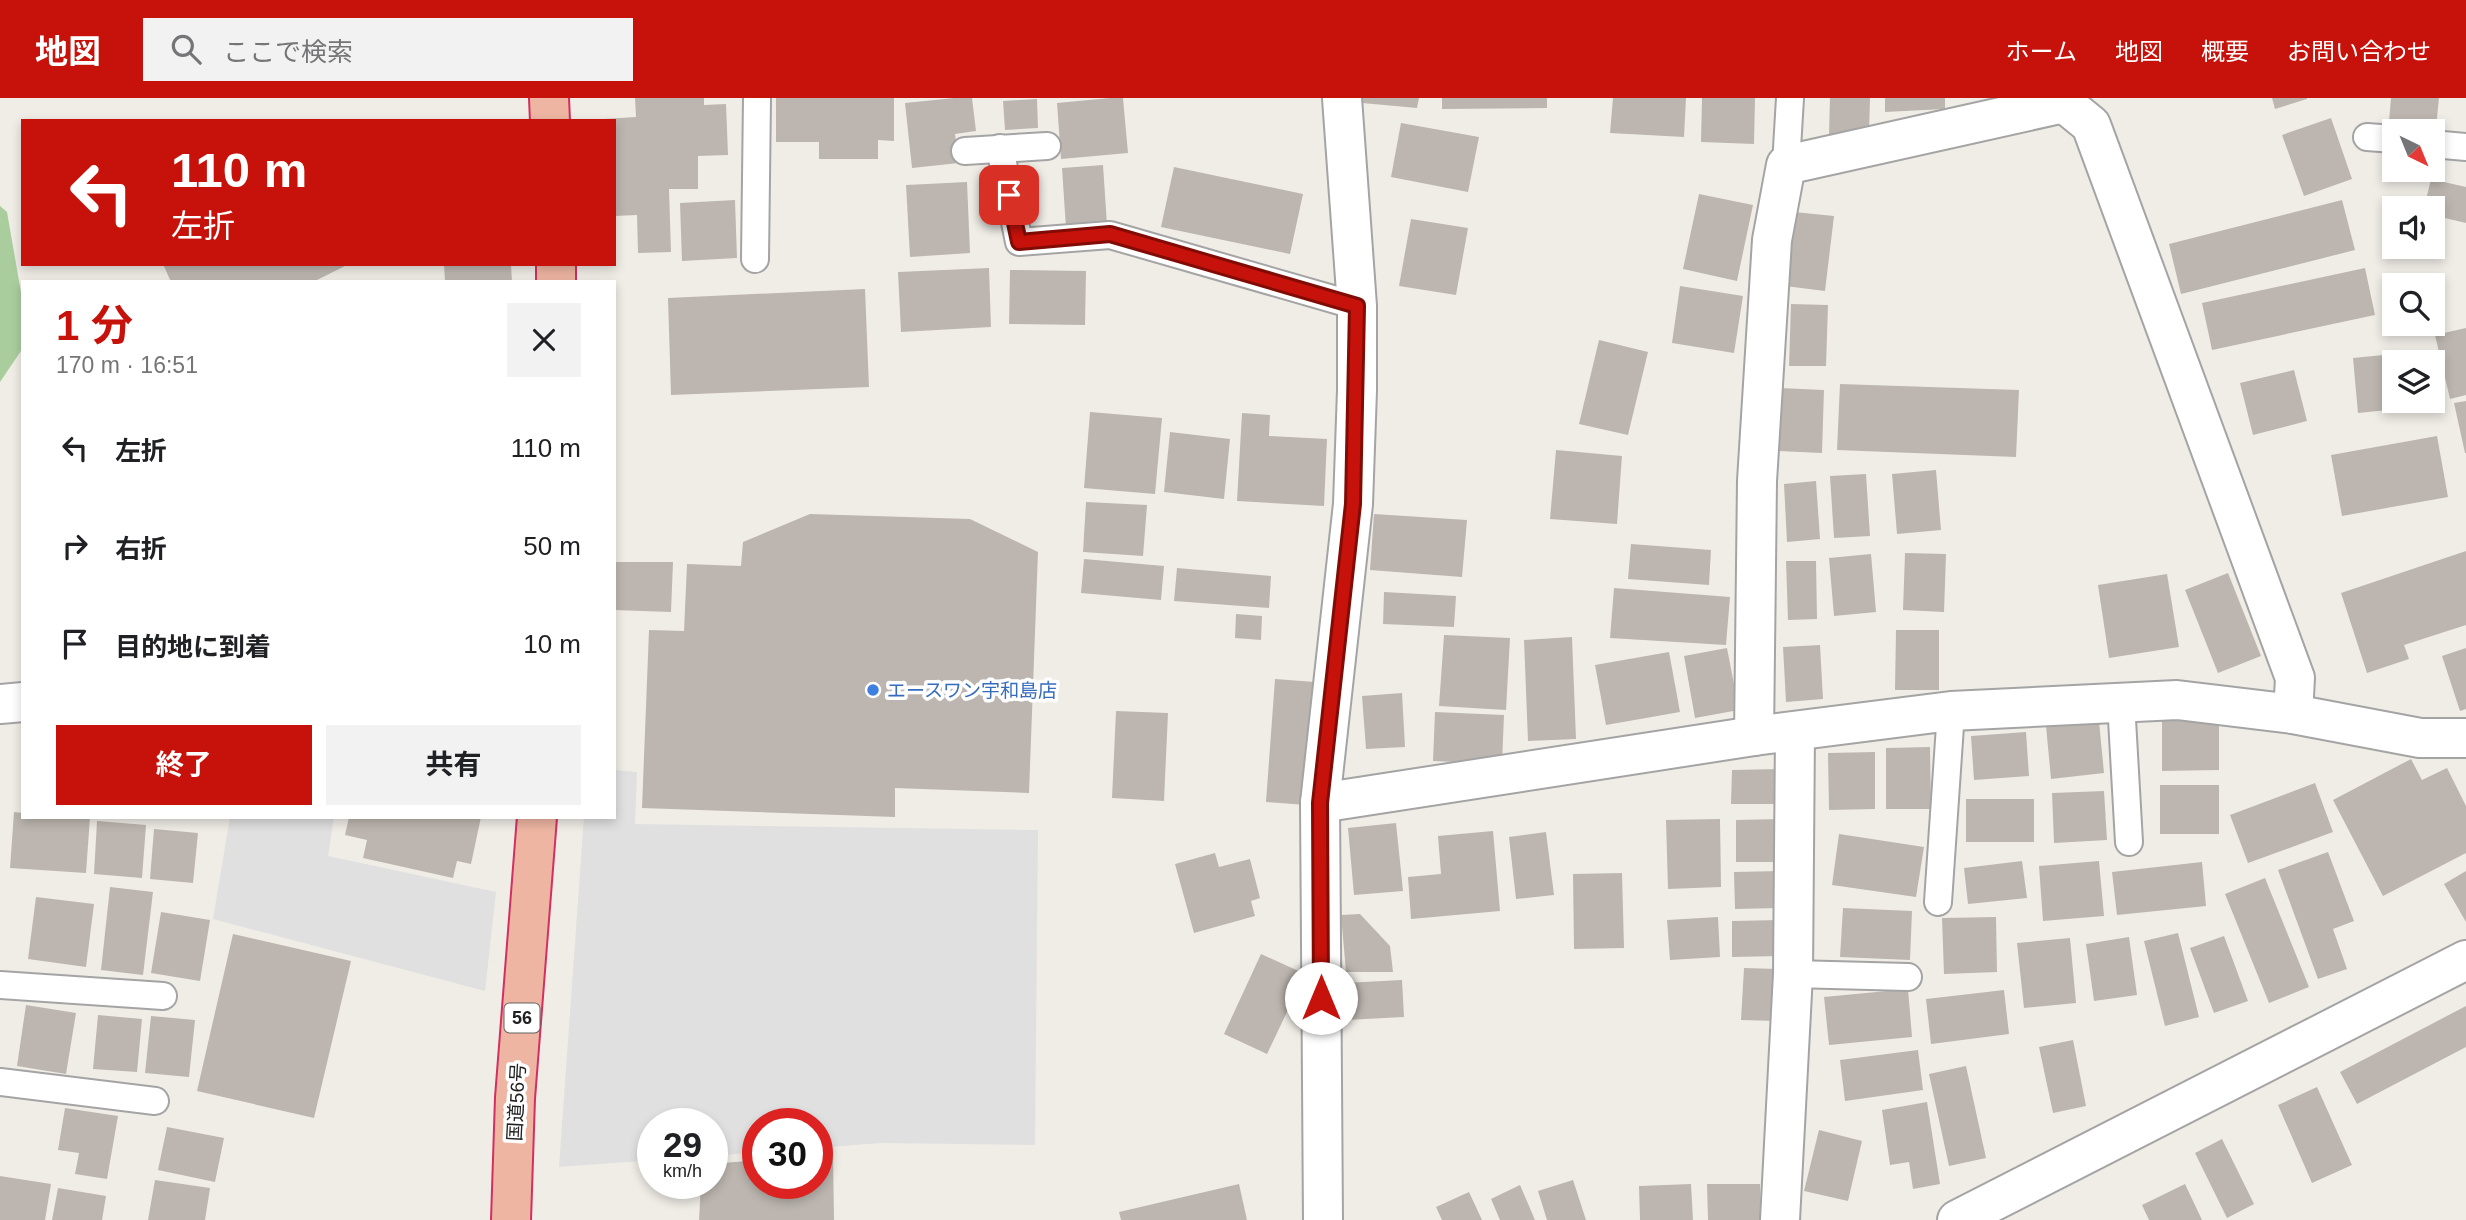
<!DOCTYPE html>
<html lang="ja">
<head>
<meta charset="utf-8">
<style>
	body { margin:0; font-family:Arial,"Noto Sans JP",sans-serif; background:#f2f2f2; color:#202124; height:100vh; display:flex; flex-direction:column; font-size:26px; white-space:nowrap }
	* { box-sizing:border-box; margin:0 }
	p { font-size:23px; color:#757577 }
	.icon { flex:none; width:38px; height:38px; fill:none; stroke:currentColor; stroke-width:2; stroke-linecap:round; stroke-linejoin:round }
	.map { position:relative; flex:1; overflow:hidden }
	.sheet { position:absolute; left:21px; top:182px; width:595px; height:539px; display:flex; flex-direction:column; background:#fff; border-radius:0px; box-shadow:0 4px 10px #0003 }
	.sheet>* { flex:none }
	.top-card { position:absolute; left:21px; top:21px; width:595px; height:147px; border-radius:0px; box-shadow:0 4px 10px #0003; background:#c6120a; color:#fff; overflow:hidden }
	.needle { width:46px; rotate:137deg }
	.tools { position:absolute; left:2382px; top:21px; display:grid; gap:14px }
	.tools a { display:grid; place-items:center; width:63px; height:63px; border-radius:0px; background:#fff; box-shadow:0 4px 10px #0003; font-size:35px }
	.speed { position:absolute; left:637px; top:1010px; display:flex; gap:14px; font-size:35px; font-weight:700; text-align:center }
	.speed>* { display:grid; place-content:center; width:91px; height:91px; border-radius:50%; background:#fff; box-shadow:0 4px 10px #0003; line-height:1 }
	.speed small { font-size:18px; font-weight:400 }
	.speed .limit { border:10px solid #d22; background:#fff; color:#111 }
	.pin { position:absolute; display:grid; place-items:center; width:60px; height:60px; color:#fff; margin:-30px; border-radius:14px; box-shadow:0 4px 10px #0006 }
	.me { position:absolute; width:77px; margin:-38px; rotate:0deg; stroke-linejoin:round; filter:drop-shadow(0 0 5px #0008) }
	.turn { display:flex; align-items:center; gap:24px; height:147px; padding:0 35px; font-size:32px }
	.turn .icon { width:91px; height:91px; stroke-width:2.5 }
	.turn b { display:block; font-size:49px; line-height:60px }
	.round { display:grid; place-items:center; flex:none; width:74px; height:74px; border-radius:0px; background:#f2f2f2 }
	.headline { display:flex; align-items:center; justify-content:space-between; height:119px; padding:0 35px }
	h1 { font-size:42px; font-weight:700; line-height:52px; color:#c6120a }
	.action { display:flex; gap:14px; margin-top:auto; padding:14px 35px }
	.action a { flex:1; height:80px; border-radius:0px; background:#c6120a; color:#fff; font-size:28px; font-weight:700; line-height:80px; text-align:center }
	.action a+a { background:#f2f2f2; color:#202124 }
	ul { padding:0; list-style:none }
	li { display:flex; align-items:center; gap:21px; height:98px; padding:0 35px }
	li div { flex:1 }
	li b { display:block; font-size:26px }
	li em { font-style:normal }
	header { display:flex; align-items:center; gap:42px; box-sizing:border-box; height:98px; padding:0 35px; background:#c6120a; color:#fff }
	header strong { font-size:33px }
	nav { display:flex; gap:38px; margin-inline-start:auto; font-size:24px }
	.search { width:490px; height:63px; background:#f2f2f2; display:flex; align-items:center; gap:18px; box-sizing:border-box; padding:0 24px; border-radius:0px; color:#757577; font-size:26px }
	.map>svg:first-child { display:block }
	.forest { fill:#aacd9e }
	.parking { fill:#e0e0e0 }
	.building { fill:#bdb6b0 }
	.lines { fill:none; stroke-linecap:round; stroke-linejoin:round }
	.service-casing { stroke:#a4a4a4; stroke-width:30 }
	.minor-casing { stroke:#a4a4a4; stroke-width:42 }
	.tertiary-casing { stroke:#a4a4a4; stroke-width:42 }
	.trunk-casing { stroke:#d32f61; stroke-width:42 }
	.service { stroke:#fff; stroke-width:26 }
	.minor { stroke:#fff; stroke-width:38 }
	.tertiary { stroke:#fff; stroke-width:38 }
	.trunk { stroke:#edb5a2; stroke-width:38 }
	.route-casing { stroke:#810c06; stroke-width:18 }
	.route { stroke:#c6120a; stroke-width:12 }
	.shop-dot { fill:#3f7fe0; stroke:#fff; stroke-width:2.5 }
	.labels { text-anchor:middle; stroke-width:7; stroke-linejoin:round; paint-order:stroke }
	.shield { fill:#fff; stroke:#636363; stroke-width:2 }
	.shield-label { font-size:18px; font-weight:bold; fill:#202020 }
	.shop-label { font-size:19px; fill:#366cbe; stroke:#fff; text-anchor:start }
	.street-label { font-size:19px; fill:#202020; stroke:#fff }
</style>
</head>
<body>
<header>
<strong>地図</strong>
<div class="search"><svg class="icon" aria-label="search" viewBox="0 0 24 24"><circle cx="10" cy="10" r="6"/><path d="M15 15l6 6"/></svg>ここで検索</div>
<nav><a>ホーム</a><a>地図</a><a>概要</a><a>お問い合わせ</a></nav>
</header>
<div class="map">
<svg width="2466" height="1122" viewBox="0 0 2466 1122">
	<rect width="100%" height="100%" fill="#f0ede7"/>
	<polygon class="forest" points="0,108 7,114 23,206 23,250 0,284"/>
	<g class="parking">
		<polygon points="614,672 637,674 635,726 1038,732 1035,1047 881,1045 817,1050 817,1026 758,1026 758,1054 712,1058 712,1026 653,1026 653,1062 559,1069 584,719 614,719"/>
		<polygon points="230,719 334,719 328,758 496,794 485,893 213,821"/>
	</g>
	<g class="building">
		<polygon points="635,0 704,0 704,7 726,6 728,57 698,58 698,91 669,91 671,154 638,155 637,117 614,118 614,23 604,23 604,21 636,19"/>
		<polygon points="776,0 894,0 894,43 878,42 878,61 819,61 819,44 776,44"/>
		<polygon points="954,0 972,0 976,33 955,36 959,65 912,70 905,5"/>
		<polygon points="1110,0 1123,0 1128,55 1061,61 1057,5"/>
		<polygon points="1363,0 1419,0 1417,10 1362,5"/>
		<polygon points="1442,0 1547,0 1547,10 1442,11"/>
		<polygon points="1613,0 1686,0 1684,39 1610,35"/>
		<polygon points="1702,0 1755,0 1754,46 1701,44"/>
		<polygon points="1830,0 1870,0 1869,36 1829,36"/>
		<polygon points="1885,0 1945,0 1945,11 1885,14"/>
		<polygon points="2272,0 2307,0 2307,1 2275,11"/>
		<polygon points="2391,0 2439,0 2436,29 2389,23"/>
		<polygon points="1037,1 1038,30 1005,32 1003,3"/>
		<polygon points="2331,20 2352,81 2304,98 2282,37"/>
		<polygon points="1401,25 1479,39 1468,94 1391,79"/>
		<polygon points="1103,67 1107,127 1066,130 1062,70"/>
		<polygon points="1174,69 1303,96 1290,156 1161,129"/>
		<polygon points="2431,81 2466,89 2466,125 2432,117 2432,110 2424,110"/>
		<polygon points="967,84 970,155 910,159 906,87"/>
		<polygon points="1699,96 1753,107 1737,183 1683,171"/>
		<polygon points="735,102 737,160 682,163 680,105"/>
		<polygon points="2342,102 2355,152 2181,196 2169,146"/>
		<polygon points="1794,114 1834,118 1825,193 1785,188"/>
		<polygon points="1411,121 1468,130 1456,197 1399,188"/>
		<polygon points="163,166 349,166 313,184 171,184"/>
		<polygon points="444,166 511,166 512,184 445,184"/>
		<polygon points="989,170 991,229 901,234 898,174"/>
		<polygon points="2365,170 2375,217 2212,252 2202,205"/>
		<polygon points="1010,172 1086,173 1085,227 1009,226"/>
		<polygon points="1680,188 1743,198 1734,255 1672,245"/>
		<polygon points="865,191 869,289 671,297 668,200"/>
		<polygon points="1791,206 1828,207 1826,268 1789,268"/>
		<polygon points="2466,230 2466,297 2450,301 2435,237"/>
		<polygon points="1599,242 1648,254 1628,337 1579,326"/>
		<polygon points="2424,253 2425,264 2394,264 2394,303 2429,303 2429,308 2358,315 2353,260"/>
		<polygon points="2294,272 2307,323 2253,337 2240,285"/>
		<polygon points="1840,286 2019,292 2016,359 1837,352"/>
		<polygon points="1780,290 1824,292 1822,355 1777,353"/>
		<polygon points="2466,303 2466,355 2465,355 2454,305"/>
		<polygon points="1090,314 1162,320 1155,396 1084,390"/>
		<polygon points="1242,315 1270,317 1269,338 1327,341 1324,408 1237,403"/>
		<polygon points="1170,334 1230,341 1224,401 1164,394"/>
		<polygon points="2437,338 2448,399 2342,418 2331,357"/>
		<polygon points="1556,352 1622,358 1617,426 1550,421"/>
		<polygon points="1936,372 1941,432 1897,436 1892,376"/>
		<polygon points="1866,376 1870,438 1834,440 1830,378"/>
		<polygon points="1816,383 1820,441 1787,444 1784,386"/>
		<polygon points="1086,404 1147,407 1143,458 1083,454"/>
		<polygon points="810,416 970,421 1038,454 1029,695 895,690 895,719 642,710 649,532 684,533 687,466 741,468 743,444"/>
		<polygon points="1374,416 1467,422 1462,479 1370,472"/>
		<polygon points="1631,446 1711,452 1709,487 1628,481"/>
		<polygon points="2466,453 2466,527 2404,547 2409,561 2367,575 2341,495"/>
		<polygon points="1905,455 1946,456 1944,514 1903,512"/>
		<polygon points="1871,456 1876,514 1834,518 1829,460"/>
		<polygon points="1084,461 1164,468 1161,502 1081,495"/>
		<polygon points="1786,463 1816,463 1817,521 1788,522"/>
		<polygon points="614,464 673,464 671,514 614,512"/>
		<polygon points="1177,470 1271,478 1269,510 1174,503"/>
		<polygon points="2228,475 2261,558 2218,575 2185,492"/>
		<polygon points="2167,476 2179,549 2109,560 2098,487"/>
		<polygon points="1614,490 1730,499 1726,547 1610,540"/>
		<polygon points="1384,494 1456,498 1454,529 1383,526"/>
		<polygon points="1236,516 1262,518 1261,542 1235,540"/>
		<polygon points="1896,532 1939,532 1939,592 1895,592"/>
		<polygon points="1444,537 1510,540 1506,612 1439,608"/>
		<polygon points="1572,539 1576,641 1528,643 1524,542"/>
		<polygon points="1820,547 1823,601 1786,604 1783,549"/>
		<polygon points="1727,550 1739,612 1695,620 1684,558"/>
		<polygon points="2466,550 2466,611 2460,613 2442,558"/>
		<polygon points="1669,554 1680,614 1606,627 1595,567"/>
		<polygon points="1275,581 1315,584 1306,707 1266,704"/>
		<polygon points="1402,595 1405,649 1366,651 1362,598"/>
		<polygon points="1116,613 1168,615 1164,703 1112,700"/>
		<polygon points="1435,614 1504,617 1502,666 1433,663"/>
		<polygon points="2162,619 2219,619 2219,672 2162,673"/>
		<polygon points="2099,623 2104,675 2051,681 2046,628"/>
		<polygon points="2026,634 2029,678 1974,682 1971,638"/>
		<polygon points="1930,649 1931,711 1886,711 1886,650"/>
		<polygon points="1875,654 1875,711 1829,712 1828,655"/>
		<polygon points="2411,661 2422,682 2447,670 2466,708 2466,755 2383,798 2333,702"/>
		<polygon points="1780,671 1780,706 1731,706 1732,672"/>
		<polygon points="2315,685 2333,734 2248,765 2230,717"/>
		<rect x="2160" y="687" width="59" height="49"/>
		<polygon points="2104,693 2107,742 2054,745 2052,695"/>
		<rect x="1966" y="701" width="68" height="43"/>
		<polygon points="14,714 23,715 23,719 90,719 86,775 10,770"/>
		<polygon points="349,719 481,719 471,766 457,763 453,780 363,760 367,742 345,737"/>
		<polygon points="1720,721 1721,789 1668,791 1666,722"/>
		<polygon points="1782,721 1783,764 1736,764 1736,722"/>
		<polygon points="97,723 146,727 142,780 94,776"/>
		<polygon points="1396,725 1403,793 1354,797 1348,730"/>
		<polygon points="154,731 198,735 193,785 150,781"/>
		<polygon points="1493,733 1500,813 1411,821 1408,779 1441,776 1438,738"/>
		<polygon points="1546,734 1554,797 1516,801 1509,739"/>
		<polygon points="1839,736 1924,749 1916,799 1832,787"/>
		<polygon points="2328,754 2354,823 2333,831 2347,871 2318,881 2278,772"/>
		<polygon points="1215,755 1219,769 1250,761 1260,800 1251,803 1255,818 1194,835 1175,766"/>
		<polygon points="2022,763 2027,800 1968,806 1964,770"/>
		<polygon points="2099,763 2104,818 2043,823 2039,768"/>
		<polygon points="2202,764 2206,808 2117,817 2112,774"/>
		<polygon points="1780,773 1781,810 1735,811 1734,774"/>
		<polygon points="2466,773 2466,824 2444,786"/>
		<polygon points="1622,775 1624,850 1574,851 1573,776"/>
		<polygon points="2265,780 2309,889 2269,905 2225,796"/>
		<polygon points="110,789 153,794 143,877 101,872"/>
		<polygon points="36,799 94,806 86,869 28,861"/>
		<polygon points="1843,810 1912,813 1910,862 1840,859"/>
		<polygon points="161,814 210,822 200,883 151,875"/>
		<polygon points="1360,816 1390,848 1393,874 1346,874 1341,817"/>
		<polygon points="1718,819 1720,859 1670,862 1667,822"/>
		<polygon points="1996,819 1997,874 1944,876 1942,820"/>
		<polygon points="1783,822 1783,858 1732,859 1732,823"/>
		<polygon points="2178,835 2199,919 2165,928 2144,843"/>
		<polygon points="233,836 351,863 314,1020 197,993"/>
		<polygon points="2224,838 2248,903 2214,915 2190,850"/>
		<polygon points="2129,839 2137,897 2094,903 2086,846"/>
		<polygon points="2070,840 2076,905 2024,910 2017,845"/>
		<polygon points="1261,856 1305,876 1267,956 1224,936"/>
		<polygon points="1744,870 1779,871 1777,923 1741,922"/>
		<polygon points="1402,882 1404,919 1346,922 1344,885"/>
		<polygon points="1908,891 1912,939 1829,947 1824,899"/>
		<polygon points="2004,892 2009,936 1931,946 1926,901"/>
		<polygon points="26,907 76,915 66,976 17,968"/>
		<polygon points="2466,908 2466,949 2357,1006 2340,974"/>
		<polygon points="98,917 142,921 137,974 93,971"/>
		<polygon points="151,918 195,922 189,979 145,975"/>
		<polygon points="2073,942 2086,1008 2053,1015 2039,949"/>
		<polygon points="1918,952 1923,992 1845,1003 1840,962"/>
		<polygon points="1966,968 1986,1060 1949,1068 1929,976"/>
		<polygon points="2317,989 2352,1067 2312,1085 2278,1007"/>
		<polygon points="1927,1004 1940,1086 1913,1091 1909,1064 1890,1067 1882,1012"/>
		<polygon points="65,1010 118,1018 107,1081 75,1076 79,1055 58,1052"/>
		<polygon points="167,1029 224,1040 215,1084 158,1072"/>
		<polygon points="1819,1032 1862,1043 1848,1103 1804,1093"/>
		<polygon points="2222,1041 2254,1106 2227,1120 2195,1055"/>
		<polygon points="833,1055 834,1122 699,1122 701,1085 712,1085 712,1066 758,1062 758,1085 817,1085 817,1056"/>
		<polygon points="0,1078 51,1086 45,1122 0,1122"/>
		<polygon points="155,1082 210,1090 205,1122 148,1122"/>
		<polygon points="1573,1082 1586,1122 1547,1122 1538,1093"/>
		<polygon points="1239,1086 1247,1122 1121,1122 1119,1114"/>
		<polygon points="1691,1086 1693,1122 1640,1122 1639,1088"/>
		<polygon points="1707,1086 1760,1086 1761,1122 1708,1122"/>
		<polygon points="2185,1086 2202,1122 2149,1122 2142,1107"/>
		<polygon points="1520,1087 1535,1122 1500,1122 1491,1101"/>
		<polygon points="58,1090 106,1098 102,1122 52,1122"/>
		<polygon points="1469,1094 1482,1122 1442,1122 1436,1109"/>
	</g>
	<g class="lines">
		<g class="service-casing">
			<g id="service">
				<polyline points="2367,39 2394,41"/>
				<polyline points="2432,46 2466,49"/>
				<polyline points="1000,50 1019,144 1110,137 1357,208"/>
				<polyline points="965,53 1047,48"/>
				<polyline points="1786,67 1790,0"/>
				<polyline points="755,161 757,0"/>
				<polyline points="2121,604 2129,744"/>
				<polyline points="1938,804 1951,613"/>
				<polyline points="1793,876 1908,879"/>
				<polyline points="0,887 163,898"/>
				<polyline points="0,984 155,1003"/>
			</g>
		</g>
		<g class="minor-casing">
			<g id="minor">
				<polyline points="0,606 23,604"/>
				<polyline points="1754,638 1757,383 1772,142 1786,67 2064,5 2091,27 2295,580 2293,616"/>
				<polyline points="1320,705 1754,638 1951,613 2177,602 2293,616 2420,640 2466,640"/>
				<polyline points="1323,1122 1320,705 1353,406 1357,292 1357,208 1342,0"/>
				<polyline points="1780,1122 1793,876 1795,634"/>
			</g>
		</g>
		<g class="tertiary-casing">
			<polyline id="tertiary" points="1957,1122 2466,862"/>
		</g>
		<g class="trunk-casing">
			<g id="trunk">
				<polyline points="549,0 550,23"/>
				<polyline points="556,166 556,184"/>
				<polyline points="511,1122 515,1000 537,719"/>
			</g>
		</g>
		<use href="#service" class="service"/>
		<use href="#minor" class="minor"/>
		<use href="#tertiary" class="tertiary"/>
		<use href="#trunk" class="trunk"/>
	</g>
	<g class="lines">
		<g class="route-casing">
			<polyline id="route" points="1009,97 1019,144 1110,136 1357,208 1353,406 1320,705 1321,900"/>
		</g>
		<use href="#route" class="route"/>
	</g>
	<circle class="shop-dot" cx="873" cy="592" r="7"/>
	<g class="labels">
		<rect class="shield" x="504.5" y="905.5" width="35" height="29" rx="5"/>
		<g class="shield-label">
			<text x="522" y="926">56</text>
		</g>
		<g class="shop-label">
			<text x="887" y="599">エースワン宇和島店</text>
		</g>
		<g class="street-label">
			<text transform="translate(516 1004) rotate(-87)" y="7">国道56号</text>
		</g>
	</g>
</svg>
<div class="tools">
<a><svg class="needle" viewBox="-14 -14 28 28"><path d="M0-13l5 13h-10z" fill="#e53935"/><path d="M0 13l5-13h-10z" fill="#757577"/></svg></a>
<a><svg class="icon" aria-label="sound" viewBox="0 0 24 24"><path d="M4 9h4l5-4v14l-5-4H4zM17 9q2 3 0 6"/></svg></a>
<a><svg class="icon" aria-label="search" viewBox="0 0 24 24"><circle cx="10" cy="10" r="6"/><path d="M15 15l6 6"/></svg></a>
<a><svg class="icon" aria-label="layers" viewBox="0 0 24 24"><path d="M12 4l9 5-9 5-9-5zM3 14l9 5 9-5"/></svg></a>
</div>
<div class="speed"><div>29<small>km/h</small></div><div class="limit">30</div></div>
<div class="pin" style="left:1009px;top:97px;background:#d93025"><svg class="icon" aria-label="arrive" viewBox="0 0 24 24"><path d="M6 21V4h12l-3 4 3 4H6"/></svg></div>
<svg class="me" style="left:1321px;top:900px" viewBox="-20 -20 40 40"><circle r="19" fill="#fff"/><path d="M0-13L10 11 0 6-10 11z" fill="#c6120a"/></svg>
<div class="top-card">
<div class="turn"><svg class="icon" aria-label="left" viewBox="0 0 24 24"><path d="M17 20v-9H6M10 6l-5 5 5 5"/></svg><div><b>110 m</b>左折</div></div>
</div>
<section class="sheet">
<div class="headline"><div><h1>1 分</h1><p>170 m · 16:51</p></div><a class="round"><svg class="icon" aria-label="close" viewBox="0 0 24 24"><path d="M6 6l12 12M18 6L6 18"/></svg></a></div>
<ul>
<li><svg class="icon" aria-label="left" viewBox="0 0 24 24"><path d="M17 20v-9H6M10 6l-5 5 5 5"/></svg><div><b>左折</b></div><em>110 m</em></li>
<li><svg class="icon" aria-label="right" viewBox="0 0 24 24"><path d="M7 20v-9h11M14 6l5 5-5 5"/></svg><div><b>右折</b></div><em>50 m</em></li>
<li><svg class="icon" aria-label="arrive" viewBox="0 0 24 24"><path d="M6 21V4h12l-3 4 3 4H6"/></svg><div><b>目的地に到着</b></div><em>10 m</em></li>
</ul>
<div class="action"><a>終了</a><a>共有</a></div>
</section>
</div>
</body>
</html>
